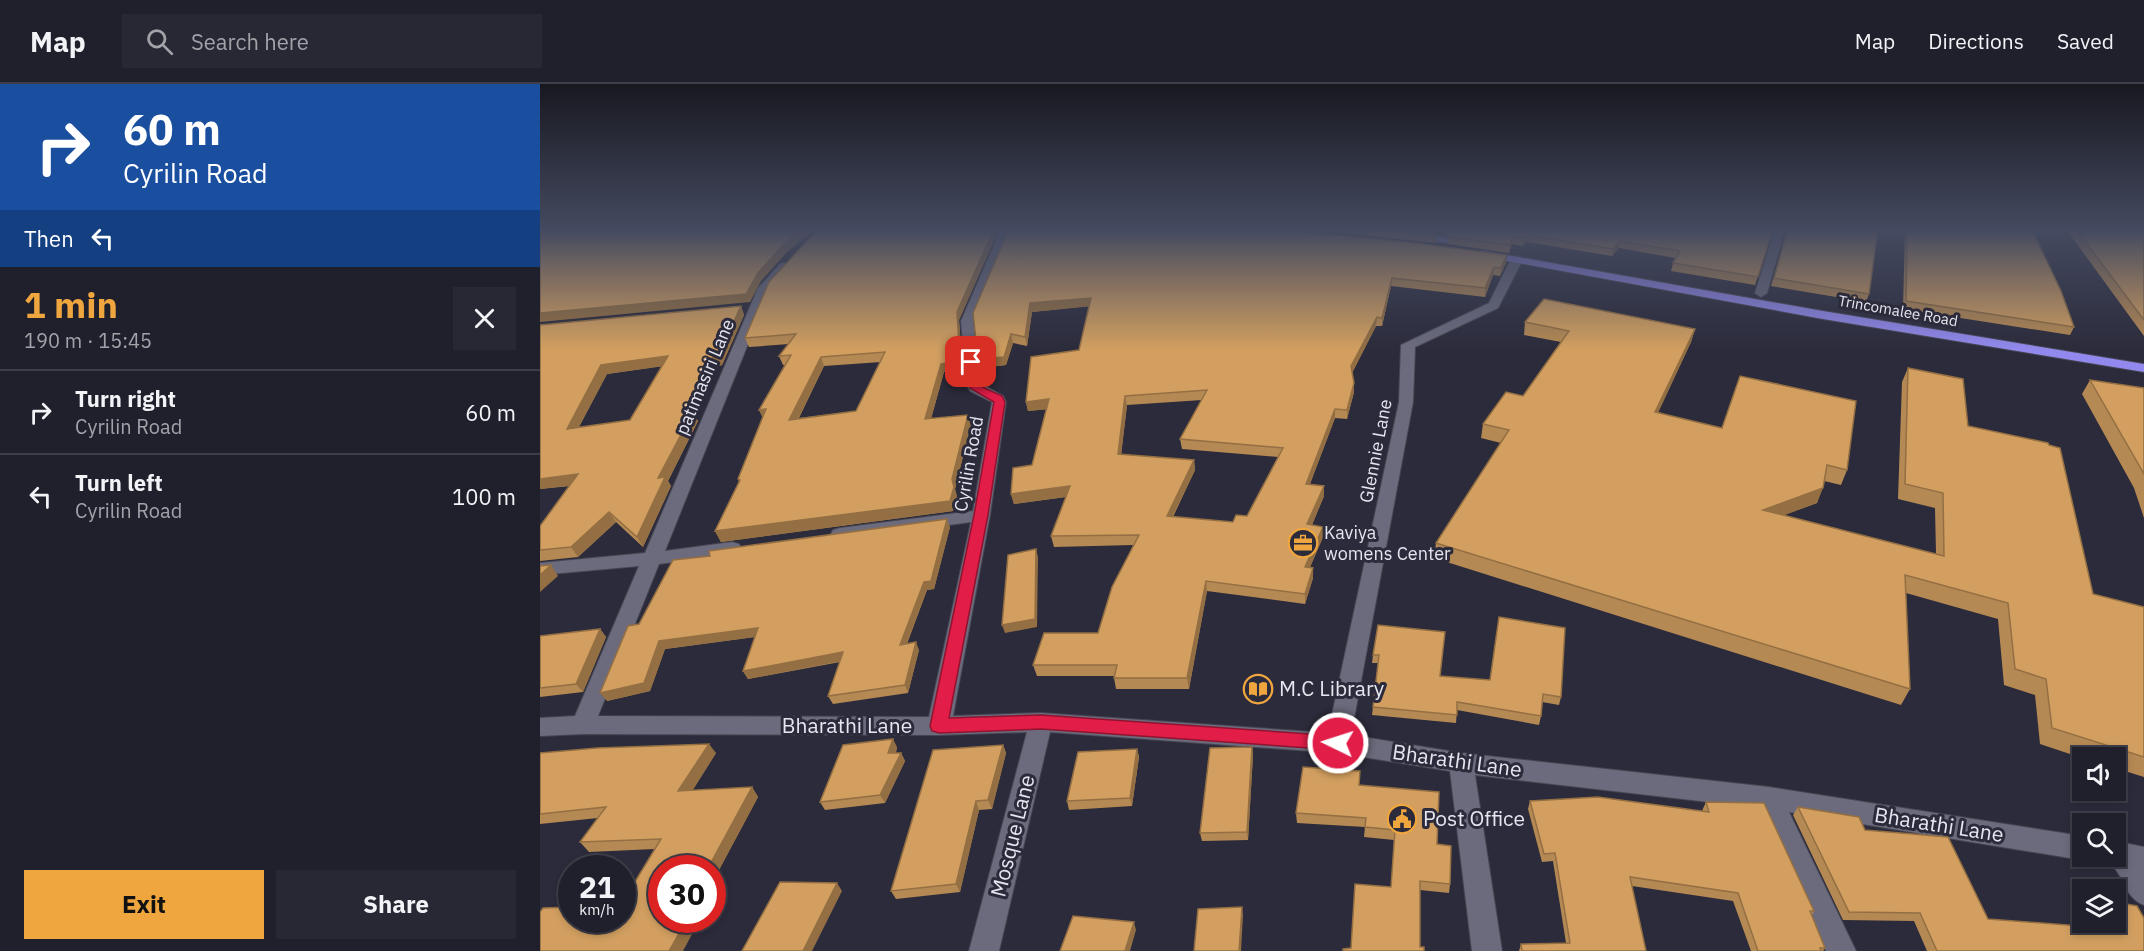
<!DOCTYPE html>
<html lang="en">
<head>
<meta charset="utf-8">
<style>
	body { margin:0; font-family:"IBM Plex Sans",sans-serif; background:#282834; color:#f1f3f6; height:100vh; display:flex; flex-direction:column; font-size:22px; white-space:nowrap }
	* { box-sizing:border-box; margin:0 }
	p { font-size:20px; color:#a2a3a9 }
	.icon { flex:none; width:33px; height:33px; fill:none; stroke:currentColor; stroke-width:2; stroke-linecap:round; stroke-linejoin:round }
	.map { position:relative; flex:1; overflow:hidden }
	.details { display:flex; flex-direction:column; background:#20202c; width:540px }
	.details>* { flex:none }
	.hud { background:#1a4fa0; color:#fff; overflow:hidden }
	.buttons { position:absolute; left:1532px; top:663px; display:grid; gap:12px }
	.buttons a { display:grid; place-items:center; width:54px; height:54px; border-radius:0px; background:#20202c; box-shadow:0 3px 9px #0003,0 0 0 2px #3d3e48; font-size:30px }
	.speed { position:absolute; left:18px; top:771px; display:flex; gap:12px; font-size:30px; font-weight:700; text-align:center }
	.speed>* { display:grid; place-content:center; width:78px; height:78px; border-radius:50%; background:#20202c; box-shadow:0 3px 9px #0003,0 0 0 2px #3d3e48; line-height:1 }
	.speed small { font-size:15px; font-weight:400 }
	.speed .limit { border:9px solid #d22; background:#fff; color:#111 }
	.pin { position:absolute; display:grid; place-items:center; width:51px; height:51px; color:#fff; margin:-26px; border-radius:12px; box-shadow:0 3px 9px #0006 }
	.me { position:absolute; width:66px; margin:-33px; rotate:274deg; stroke-linejoin:round; filter:drop-shadow(0 0 4px #0008) }
	.turn { display:flex; align-items:center; gap:21px; height:126px; padding:0 24px; font-size:27px }
	.turn .icon { width:78px; height:78px; stroke-width:2.5 }
	.turn b { display:block; font-size:42px; line-height:51px }
	.then { display:flex; align-items:center; height:57px; padding:0 24px; background:#0003; gap:12px; font-size:22px }
	.round { display:grid; place-items:center; flex:none; width:63px; height:63px; border-radius:0px; background:#282834 }
	.head { display:flex; align-items:center; justify-content:space-between; height:102px; padding:0 24px }
	h1 { font-size:36px; font-weight:700; line-height:45px; color:#f0a63f }
	.cta { display:flex; gap:12px; margin-top:auto; padding:12px 24px }
	.cta a { flex:1; height:69px; border-radius:0px; background:#f0a63f; color:#111; font-size:24px; font-weight:700; line-height:69px; text-align:center }
	.cta a+a { background:#282834; color:#f1f3f6 }
	ul { padding:0; list-style:none }
	li { display:flex; align-items:center; gap:18px; height:84px; padding:0 24px; border-top:2px solid #3d3e48 }
	li div { flex:1 }
	li b { display:block; font-size:22px }
	li em { font-style:normal }
	header { display:flex; align-items:center; gap:36px; box-sizing:border-box; height:84px; padding:0 30px; background:#20202c; border-bottom:2px solid #3d3e48 }
	header strong { font-size:28px }
	nav { display:flex; gap:33px; margin-inline-start:auto; font-size:21px }
	.search { width:420px; height:54px; background:#282834; display:flex; align-items:center; gap:15px; box-sizing:border-box; padding:0 21px; border-radius:0px; color:#a2a3a9; font-size:22px }
	main { display:flex; flex:1; min-height:0 }
	.map>svg:first-child { display:block }
	.lines { fill:none; stroke-linecap:round; stroke-linejoin:round }
	.minor-casing { stroke:#464653; stroke-width:2 }
	.highway-casing { stroke:#464653; stroke-width:2 }
	.minor { fill:#6b6b7d; fill-rule:evenodd }
	.highway { fill:#9189ed; fill-rule:evenodd }
	.wall { fill:#b58953; fill-rule:evenodd }
	.shaded-wall { fill:#936f43 }
	.building { fill:#d29f60; stroke:#936f43; stroke-width:1.5; fill-rule:evenodd }
	.route { fill:#e11d48; stroke:#92132f; stroke-width:1.5 }
	.labels { text-anchor:middle; stroke-width:6; stroke-linejoin:round; paint-order:stroke }
	.far-street-label { font-size:15px; fill:#e6e6f1; stroke:#2b2b3b }
	.street-label { font-size:18px; fill:#e6e6f1; stroke:#2b2b3b }
	.poi-label { font-size:18px; fill:#e6e6f1; stroke:#2b2b3b; text-anchor:start }
	.near-poi-label { font-size:21px; fill:#e6e6f1; stroke:#2b2b3b; text-anchor:start }
	.near-street-label { font-size:21px; fill:#e6e6f1; stroke:#2b2b3b }
</style>
</head>
<body>
<header>
<strong>Map</strong>
<div class="search"><svg class="icon" aria-label="search" viewBox="0 0 24 24"><circle cx="10" cy="10" r="6"/><path d="M15 15l6 6"/></svg>Search here</div>
<nav><a>Map</a><a>Directions</a><a>Saved</a></nav>
</header>
<main>
<section class="details">
<div class="hud">
<div class="turn"><svg class="icon" aria-label="right" viewBox="0 0 24 24"><path d="M7 20v-9h11M14 6l5 5-5 5"/></svg><div><b>60 m</b>Cyrilin Road</div></div>
<div class="then">Then<svg class="icon" aria-label="left" viewBox="0 0 24 24"><path d="M17 20v-9H6M10 6l-5 5 5 5"/></svg></div>
</div>
<div class="head"><div><h1>1 min</h1><p>190 m · 15:45</p></div><a class="round"><svg class="icon" aria-label="close" viewBox="0 0 24 24"><path d="M6 6l12 12M18 6L6 18"/></svg></a></div>
<ul>
<li><svg class="icon" aria-label="right" viewBox="0 0 24 24"><path d="M7 20v-9h11M14 6l5 5-5 5"/></svg><div><b>Turn right</b><p>Cyrilin Road</p></div><em>60 m</em></li>
<li><svg class="icon" aria-label="left" viewBox="0 0 24 24"><path d="M17 20v-9H6M10 6l-5 5 5 5"/></svg><div><b>Turn left</b><p>Cyrilin Road</p></div><em>100 m</em></li>
</ul>
<div class="cta"><a>Exit</a><a>Share</a></div>
</section>
<div class="map">
<svg width="1604" height="867" viewBox="0 0 1604 867">
	<rect width="100%" height="100%" fill="#2b2b3b"/>
	<g class="lines">
		<g class="minor-casing">
			<g id="minor">
				<polygon points="461,145 471,145 433,237 440,299 463,312 466,318 450,431 413,632 501,629 788,649 859,318 861,261 949,219 971,175 977,172 983,175 958,224 875,263 873,318 811,651 921,669 1229,703 1542,752 1542,772 1551,773 1542,776 1249,728 1316,867 1286,867 1221,724 935,691 962,867 932,867 910,687 798,669 510,648 459,867 429,867 487,648 399,651 43,650 0,652 0,634 35,632 99,482 0,491 0,479 105,469 218,204 240,180 244,179 250,182 230,205 125,467 192,458 199,460 201,464 199,468 192,470 119,480 58,632 389,633 431,438 300,456 293,454 291,450 293,446 300,444 433,427 452,318 430,307 426,299 421,237"/>
				<polygon points="1235,145 1245,145 1227,209 1221,213 1215,209"/>
				<path d="M1575 757 1604 763V821C1582 813 1584 785 1566 778L1563 772H1575Z"/>
			</g>
		</g>
		<g class="highway-casing">
			<g id="highway">
				<polygon points="873,149 932,156 937,159 932,162 869,154 868,152"/>
				<polygon points="944,167 1283,227 1604,280 1604,288 1283,235 940,172 940,168"/>
			</g>
		</g>
		<use href="#minor" class="minor"/>
		<use href="#highway" class="highway"/>
	</g>
	<g class="wall">
		<path d="M281 145H459L419 236 423 286 404 288 391 335 431 340 415 405 417 413 413 427 181 458 175 447 199 398 198 395 245 281H243L239 272 249 260 209 263 205 254ZM341 278 316 327 259 334 284 282Z"/>
		<path d="M469 145 967 171 966 179 960 192 953 191 945 213 851 202 842 242H836L812 289 814 308 807 335 795 334 770 400 784 402V412L772 441 783 443V453L770 483 773 494 765 520 667 507 649 605H576L574 594V592H497L493 581 558 549 593 461 514 463 511 452 526 413 474 420 471 410 492 381 506 325 488 327 486 318 539 266 549 222 492 228 487 262 473 259 466 281 441 284 438 275ZM662 316 640 355 642 365 738 373 707 432 693 438 633 433 655 386 654 376 581 371 587 321Z"/>
		<polygon points="765,145 888,145 897,151 897,159"/>
		<polygon points="895,145 1233,145 1215,201 1131,187 1133,179 1135,174 1079,164 1072,172 987,158 983,162 972,160 969,169 908,160 909,153"/>
		<polygon points="1247,145 1338,145 1329,210 1326,218 1231,202 1247,146"/>
		<polygon points="1365,145 1485,145 1534,243 1530,251 1363,225"/>
		<polygon points="1526,145 1604,145 1604,252"/>
		<path d="M201 222 204 231 182 281 178 282 154 330 158 337 128 397 131 402 103 463 76 438 38 473 0 477V442L30 402 0 405V241ZM122 282 90 336 39 343 67 290Z"/>
		<polygon points="985,238 1155,245 1151,258 1118,328 1307,386 1301,401 1284,397 1277,419 1244,431 1396,470 1395,424 1358,415 1362,298 1368,284 1428,342 1553,510 1604,523 1604,693 1575,684 1575,674 1542,674 1500,660 1495,611 1464,601 1458,535 1366,509 1370,605 1361,621 894,474 896,459 961,359 941,354 943,340 983,312 1021,258 984,251"/>
		<polygon points="1550,296 1604,304 1604,434 1594,404 1542,310"/>
		<polygon points="410,443 394,505 387,506 367,560 379,566 368,609 293,620 288,612 300,578 208,595 203,587 215,553 125,565 110,607 67,617 99,540"/>
		<polygon points="838,541 900,592 1021,613 1019,621 1002,618 1001,632 999,641 917,626 916,639 832,631 838,579 832,579 833,571"/>
		<polygon points="60,545 66,553 43,608 0,613 0,552"/>
		<polygon points="463,661 466,669 452,725 439,726 420,808 356,815 351,807"/>
		<polygon points="357,663 356,669 361,669 365,677 345,719 285,726 280,718"/>
		<polygon points="712,663 713,671 708,756 662,757 660,749"/>
		<polygon points="597,665 599,673 592,722 529,726 527,717"/>
		<polygon points="0,669 176,669 152,707 212,703 218,713 172,799 172,784 153,836 157,841 82,836 115,765 49,768 40,758 58,734 0,740"/>
		<polygon points="820,701 897,760 910,800 909,809 880,806 811,864 851,803 854,756 824,753 825,743 757,739 756,729"/>
		<polygon points="990,717 1162,727 1166,718 1274,827 1272,831 1285,864 1283,867 1211,867 1193,817 1092,802 1106,867 979,867 981,860 1026,859 1013,777 1002,778 988,725"/>
		<polygon points="1258,723 1325,746 1448,835 1541,842 1530,820 1538,812 1542,812 1542,838 1575,838 1604,867 1387,867 1374,837 1303,836 1253,731"/>
	</g>
	<g class="shaded-wall">
		<polygon points="263,145 275,145 247,168 221,197 210,218 0,238 0,229 218,189 244,160"/>
		<polygon points="454,145 459,145 419,236 423,286 404,288 388,345 385,335 417,228"/>
		<polygon points="988,151 987,158 983,162 984,154"/>
		<polygon points="1080,157 1079,164 1072,172 1073,165"/>
		<polygon points="967,171 966,179 960,192 961,184"/>
		<polygon points="954,183 953,191 945,213 945,204"/>
		<polygon points="852,194 851,202 842,242 842,234"/>
		<polygon points="551,214 553,222 492,228 487,262 485,253 490,219"/>
		<polygon points="201,222 204,231 182,281 178,282 154,330 158,337 128,397 131,402 103,463 97,453 118,394 145,329 173,273"/>
		<polygon points="837,233 836,242 811,291 811,282"/>
		<polygon points="1155,245 1151,258 1112,342 1115,328"/>
		<polygon points="471,250 473,259 466,281 441,284 438,275"/>
		<polygon points="128,272 132,281 67,290 33,354 27,345 61,281"/>
		<polygon points="281,273 284,282 253,345 249,336"/>
		<polygon points="814,299 814,308 807,335 807,326"/>
		<polygon points="585,312 587,321 580,380 578,370"/>
		<polygon points="509,315 511,325 488,327 486,318"/>
		<polygon points="226,325 223,335 219,326"/>
		<polygon points="795,325 795,334 766,410 766,400"/>
		<polygon points="428,331 431,340 415,405 417,413 413,427 181,458 175,447 412,395"/>
		<polygon points="654,376 655,386 628,442 627,432"/>
		<polygon points="38,390 44,400 0,405 0,395"/>
		<polygon points="530,402 532,412 474,420 471,410"/>
		<polygon points="784,402 784,412 768,450 767,440"/>
		<polygon points="1283,404 1277,419 1218,441 1223,426"/>
		<polygon points="69,428 76,438 38,473 31,463"/>
		<polygon points="407,435 410,443 394,505 387,506 363,569 360,561"/>
		<polygon points="783,443 783,453 766,493 765,483"/>
		<polygon points="496,465 498,473 497,543 465,549 462,541"/>
		<polygon points="11,481 18,492 0,508 0,491"/>
		<polygon points="773,484 773,494 765,520 765,510"/>
		<polygon points="666,497 667,507 649,605 647,594"/>
		<polygon points="218,544 222,552 125,565 110,607 67,617 60,609 119,557"/>
		<polygon points="60,545 66,553 43,608 36,600"/>
		<polygon points="376,558 379,566 368,609 365,601"/>
		<polygon points="303,568 307,576 208,595 203,587"/>
		<polygon points="353,655 357,663 353,678 348,669"/>
		<polygon points="169,660 176,669 146,717 138,707"/>
		<polygon points="463,661 466,669 452,725 448,716"/>
		<polygon points="712,663 713,671 708,756 707,748"/>
		<polygon points="597,665 599,673 592,722 590,714"/>
		<polygon points="361,669 365,677 345,719 340,711"/>
		<polygon points="212,703 218,713 172,799 172,784 168,784"/>
		<polygon points="436,717 439,726 420,808 416,800"/>
		<polygon points="297,799 302,807 272,867 263,867"/>
		<polygon points="702,823 703,831 701,867 699,867"/>
		<polygon points="145,836 153,836 157,841 143,867 128,867"/>
		<polygon points="594,838 596,846 590,867 585,867"/>
	</g>
	<g class="building">
		<polygon points="0,145 263,145 244,160 218,189 206,210 0,229"/>
		<path d="M281 145H454L417 228 420 277 401 280 385 335 428 331 412 395 414 403 410 417 175 447 200 396 198 395 226 325 219 326 251 271 239 272 256 250 205 254 229 198 268 156ZM345 268 316 327 249 336 281 273Z"/>
		<path d="M469 145H734L876 159 967 171 961 184 954 183 945 204 852 194 842 234 837 233 811 282 814 299 807 326 795 325 766 400 784 402 767 440 783 443 765 483 773 484 765 510 666 497 647 594H574L577 581H493L504 549H558L572 503 599 451 511 452 530 402 471 410 473 384 492 381 509 315 486 318 491 273 539 266 551 214 490 219 485 253 471 250 464 273 438 275 433 229ZM667 306 640 355 743 364 707 432 696 431 693 438 627 432 654 376 578 370 585 312Z"/>
		<polygon points="835,145 888,145 897,151"/>
		<polygon points="908,145 1233,145 1218,193 1133,179 1140,167 1080,157 1073,165 988,151 984,154 973,152 970,161 909,153 911,147"/>
		<polygon points="1248,145 1338,145 1329,210 1234,194"/>
		<polygon points="1367,145 1485,145 1492,146 1521,207 1534,243 1366,217"/>
		<polygon points="1536,145 1604,145 1604,236"/>
		<polygon points="1004,215 1155,245 1115,328 1182,344 1200,292 1316,317 1307,386 1287,381 1283,404 1223,426 1404,472 1403,409 1365,400 1368,284 1423,295 1428,342 1508,359 1509,361 1520,364 1553,510 1604,523 1604,673 1512,644 1506,595 1475,585 1468,519 1365,491 1370,605 896,459 969,346 943,340 966,308 983,312 1029,247 985,238"/>
		<path d="M201 222 177 273H173L145 329 153 328 118 394 125 393 97 453 69 428 31 463 0 466V442L38 390 0 395V241ZM128 272 90 336 27 345 61 281Z"/>
		<polygon points="1550,296 1604,304 1604,390"/>
		<polygon points="407,435 391,497 384,498 360,561 376,558 365,601 288,612 303,568 203,587 218,544 119,557 104,599 60,609 88,542 99,540 133,476 170,472 169,467"/>
		<polygon points="496,465 495,535 462,541 468,471"/>
		<polygon points="11,481 0,491 0,482"/>
		<polygon points="959,533 1025,544 1021,613 1003,610 1001,632 917,618 917,631 833,623 839,571 833,571 838,541 905,548 900,592 950,596"/>
		<polygon points="60,545 36,600 0,604 0,552"/>
		<polygon points="353,655 348,669 361,669 340,711 280,718 303,661"/>
		<polygon points="169,660 138,707 212,703 168,784 122,784 122,836 147,836 129,867 0,867 0,828 3,824 32,823 32,836 82,836 82,819 121,755 40,758 66,723 0,730 0,669 57,664"/>
		<polygon points="463,661 448,716 436,717 416,800 351,807 393,666"/>
		<polygon points="712,663 707,748 660,749 670,664"/>
		<polygon points="597,665 590,714 527,717 538,668"/>
		<polygon points="763,683 820,687 819,701 899,708 897,760 911,762 910,800 880,797 880,863 884,863 884,867 803,867 803,865 811,864 815,800 851,803 855,746 825,743 826,734 756,729"/>
		<polygon points="1058,713 1169,728 1166,718 1224,719 1274,827 1270,827 1285,864 1280,864 1281,867 1218,867 1198,809 1090,793 1106,867 982,867 981,860 1030,859 1015,769 1004,770 990,717"/>
		<polygon points="1258,723 1319,733 1325,746 1408,753 1448,835 1553,843 1551,838 1575,838 1575,818 1597,822 1604,834 1604,867 1397,867 1380,829 1309,828"/>
		<polygon points="240,798 297,799 263,867 202,867"/>
		<polygon points="1538,812 1542,812 1542,820"/>
		<polygon points="702,823 699,867 654,867 658,825"/>
		<polygon points="533,832 594,838 585,867 520,867"/>
	</g>
	<linearGradient id="sky" x2="0" y2="1"><stop stop-color="#181820"/><stop offset="0.55" stop-color="#444a60"/><stop offset="1" stop-color="#444a60" stop-opacity="0"/></linearGradient>
	<rect width="1604" height="266" fill="url(#sky)"/>
	<polygon class="route" points="431,275 436,278 440,302 462,312 465,318 448,431 409,634 501,631 798,652 804,654 807,659 804,664 798,666 501,645 399,649 392,647 390,642 434,431 454,318 430,304 426,278"/>
	<defs>
		<g id="office-ring" transform="scale(1.5)"><circle r="9.5" fill="#2b2b3b" stroke="#f0a63f" stroke-width="1.5"/><path d="M-6-3h4V-5.5h4V-3h4V5H-6ZM-1-4.5V-3h2v-1.5ZM-6 0V1H6V0Z" fill="#f0a63f"/></g>
		<g id="library-ring" transform="scale(1.5)"><circle r="9.5" fill="#2b2b3b" stroke="#f0a63f" stroke-width="1.5"/><path d="M-6-4Q-3-5.5-.7-3.5V5Q-3 3-6 4ZM6-4Q3-5.5 .7-3.5V5Q3 3 6 4Z" fill="#f0a63f"/></g>
		<g id="civic-ring" transform="scale(1.5)"><circle r="9.5" fill="#2b2b3b" stroke="#f0a63f" stroke-width="1.5"/><path d="M-.6-6.5H3V-4.5H.6V-3L4-1V1h2V6H-6V1h2V-1L-.6-3ZM-1.2 2.5V6h2.4V2.5Z" fill="#f0a63f"/></g>
	</defs>
	<g fill-rule="evenodd">
		<use href="#office-ring" x="763" y="459"/>
		<use href="#library-ring" x="718" y="605"/>
		<use href="#civic-ring" x="862" y="735"/>
	</g>
	<g class="labels">
		<g class="far-street-label">
			<text transform="translate(1358 227) rotate(10)" y="5">Trincomalee Road</text>
		</g>
		<g class="street-label">
			<text transform="translate(165 293) rotate(-67)" y="6">patimasiri Lane</text>
			<text transform="translate(836 367) rotate(-79)" y="6">Glennie Lane</text>
			<text transform="translate(429 380) rotate(-80)" y="6">Cyrilin Road</text>
		</g>
		<g class="poi-label">
			<text x="784" y="455">Kaviya<tspan x="784" dy="21">womens Center</tspan></text>
		</g>
		<g class="near-poi-label">
			<text x="739" y="612">M.C Library</text>
			<text x="883" y="742">Post Office</text>
		</g>
		<g class="near-street-label">
			<text x="307" y="649">Bharathi Lane</text>
			<text transform="translate(917 677) rotate(8)" y="7">Bharathi Lane</text>
			<text transform="translate(1399 741) rotate(9)" y="7">Bharathi Lane</text>
			<text transform="translate(473 752) rotate(-76)" y="7">Mosque Lane</text>
		</g>
	</g>
</svg>
<div class="buttons">
<a><svg class="icon" aria-label="sound" viewBox="0 0 24 24"><path d="M4 9h4l5-4v14l-5-4H4zM17 9q2 3 0 6"/></svg></a>
<a><svg class="icon" aria-label="search" viewBox="0 0 24 24"><circle cx="10" cy="10" r="6"/><path d="M15 15l6 6"/></svg></a>
<a><svg class="icon" aria-label="layers" viewBox="0 0 24 24"><path d="M12 4l9 5-9 5-9-5zM3 14l9 5 9-5"/></svg></a>
</div>
<div class="speed"><div>21<small>km/h</small></div><div class="limit">30</div></div>
<div class="pin" style="left:431px;top:278px;background:#d93025"><svg class="icon" aria-label="arrive" viewBox="0 0 24 24"><path d="M6 21V4h12l-3 4 3 4H6"/></svg></div>
<svg class="me" style="left:798px;top:659px" viewBox="-20 -20 40 40"><circle r="17" fill="#e11d48" stroke="#fff" stroke-width="3"/><path d="M0-11L8 9 0 5-8 9z" fill="#fff"/></svg>
</div>
</main>
</body>
</html>
